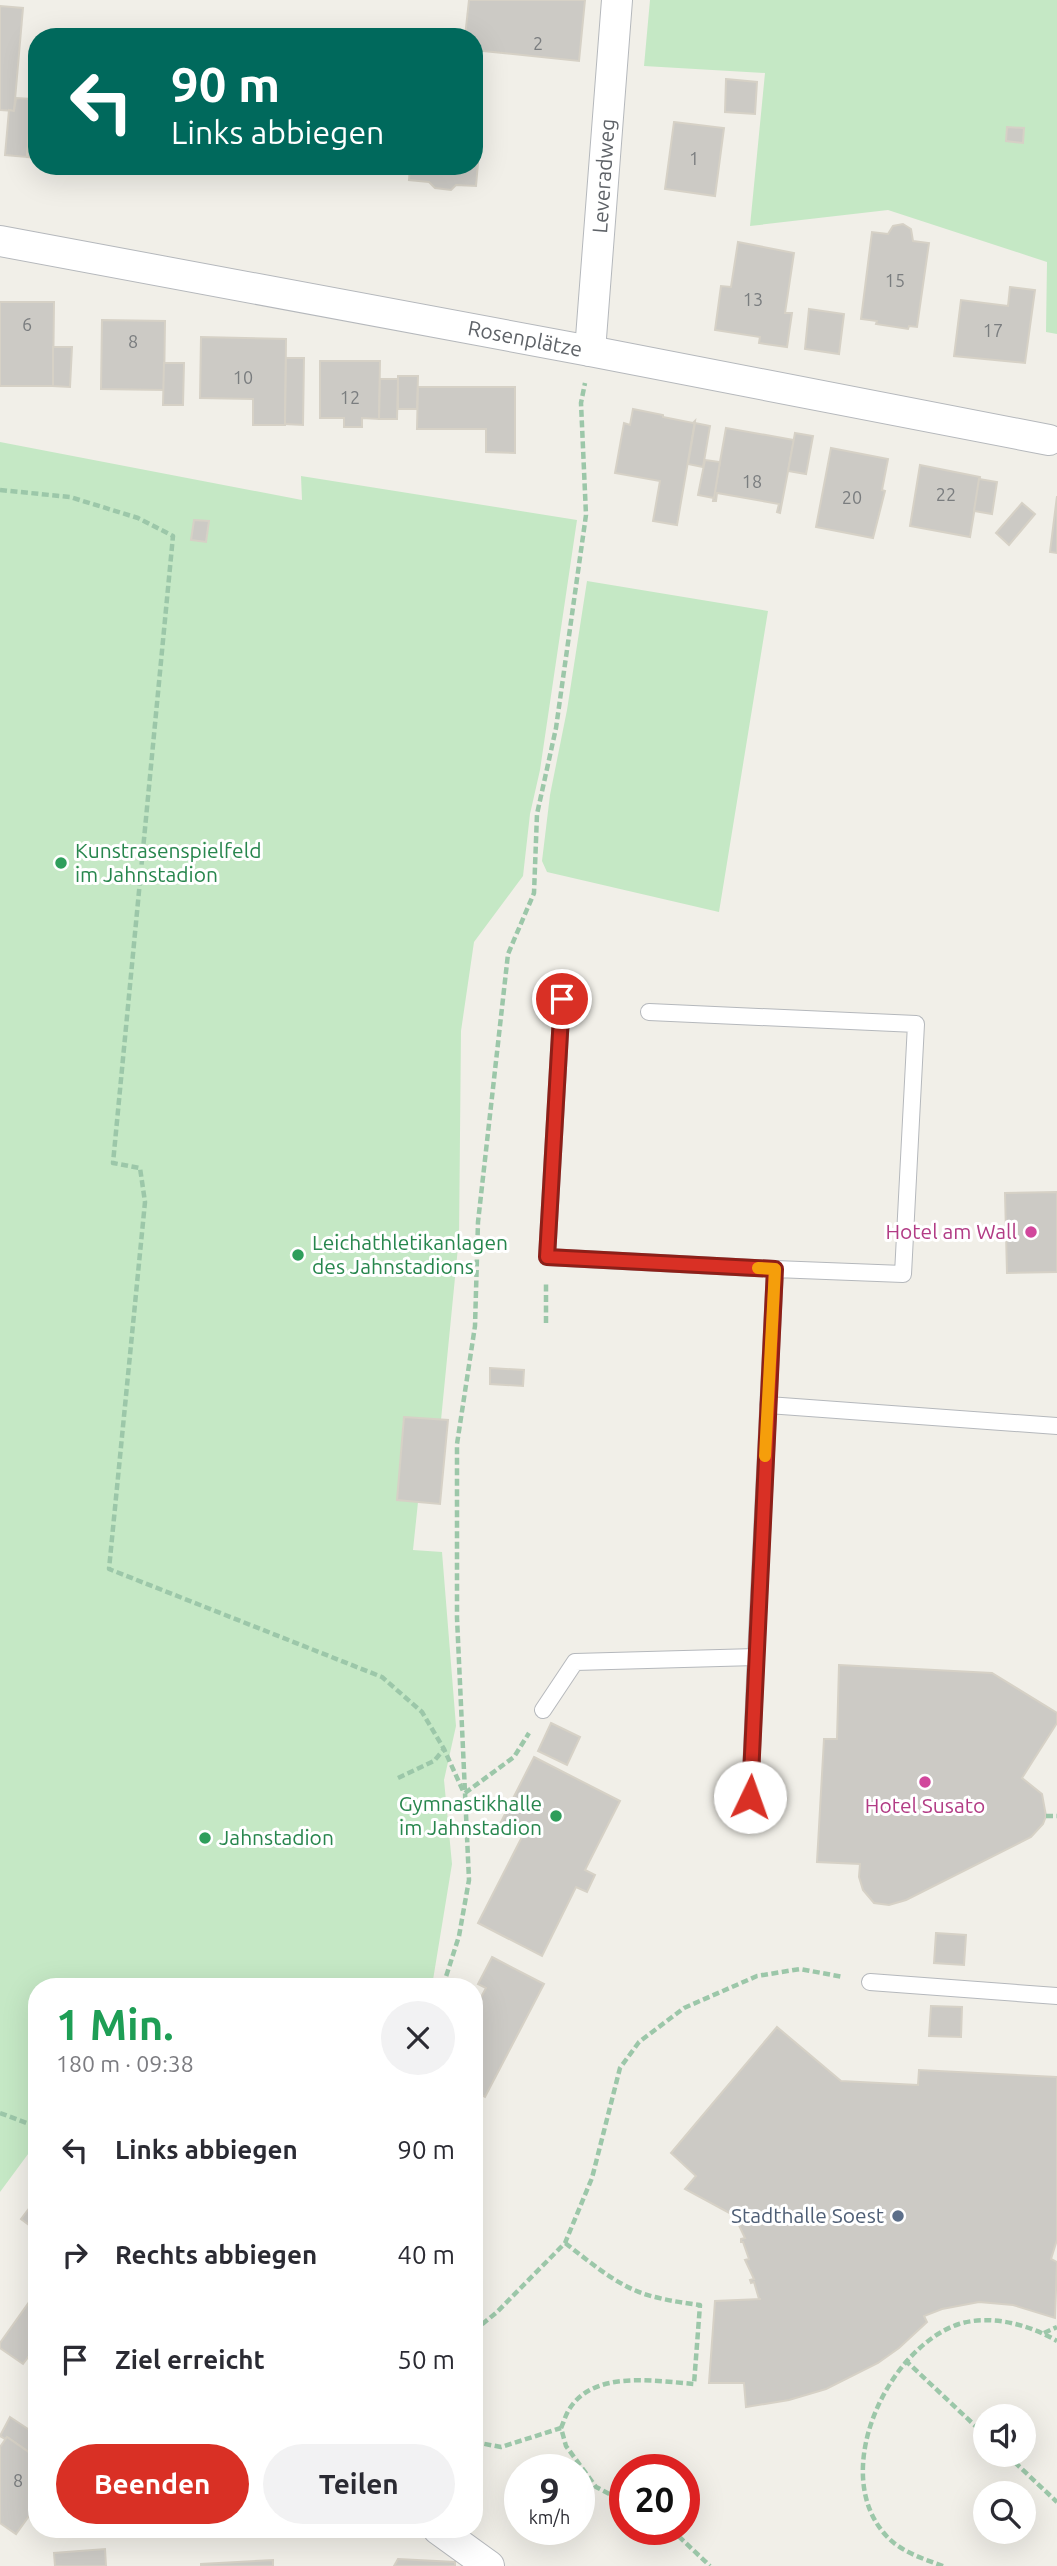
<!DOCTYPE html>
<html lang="de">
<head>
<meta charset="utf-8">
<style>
	body { margin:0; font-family:Ubuntu,sans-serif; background:#f2f2f3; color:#2b2b33; height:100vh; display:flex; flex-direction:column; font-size:26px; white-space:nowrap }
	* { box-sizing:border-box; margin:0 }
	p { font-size:23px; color:#7c7c81 }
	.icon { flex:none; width:38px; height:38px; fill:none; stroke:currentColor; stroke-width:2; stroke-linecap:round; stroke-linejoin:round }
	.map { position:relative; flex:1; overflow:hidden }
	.panel { position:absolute; left:28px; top:1978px; width:455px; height:560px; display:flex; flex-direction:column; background:#fff; border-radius:28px; box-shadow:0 7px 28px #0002 }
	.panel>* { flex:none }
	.hud { position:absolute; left:28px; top:28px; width:455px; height:147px; border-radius:28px; box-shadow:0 7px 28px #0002; background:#00695c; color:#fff; overflow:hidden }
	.buttons { position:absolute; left:973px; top:2404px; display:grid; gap:14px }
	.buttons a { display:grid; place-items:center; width:63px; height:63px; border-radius:50%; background:#fff; box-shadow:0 7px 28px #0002; font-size:35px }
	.speed { position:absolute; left:504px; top:2454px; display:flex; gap:14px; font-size:35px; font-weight:700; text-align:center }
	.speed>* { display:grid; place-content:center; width:91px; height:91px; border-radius:50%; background:#fff; box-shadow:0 7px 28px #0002; line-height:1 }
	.speed small { font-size:18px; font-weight:400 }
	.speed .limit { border:10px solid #d22; background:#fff; color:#111 }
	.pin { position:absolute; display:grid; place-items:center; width:60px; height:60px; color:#fff; margin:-30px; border:4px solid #fff; border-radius:50%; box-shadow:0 2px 7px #0007 }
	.me { position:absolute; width:77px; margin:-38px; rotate:3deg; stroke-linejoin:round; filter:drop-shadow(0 0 5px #0008) }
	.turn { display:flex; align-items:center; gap:24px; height:147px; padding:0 28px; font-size:32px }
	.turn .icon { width:91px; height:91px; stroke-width:2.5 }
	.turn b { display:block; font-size:49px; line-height:60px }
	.round { display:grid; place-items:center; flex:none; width:74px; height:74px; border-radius:37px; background:#f2f2f3 }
	.headline { display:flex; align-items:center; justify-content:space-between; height:119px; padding:0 28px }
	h1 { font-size:42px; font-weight:700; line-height:52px; color:#1e9e55 }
	.primary-button { display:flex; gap:14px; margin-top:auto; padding:14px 28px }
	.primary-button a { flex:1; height:80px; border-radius:42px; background:#d93025; color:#fff; font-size:28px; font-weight:700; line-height:80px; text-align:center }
	.primary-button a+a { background:#f2f2f3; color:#2b2b33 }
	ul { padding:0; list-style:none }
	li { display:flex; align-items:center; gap:21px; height:105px; padding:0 28px }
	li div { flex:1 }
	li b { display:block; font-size:26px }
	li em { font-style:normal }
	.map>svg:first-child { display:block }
	.green { fill:#c5e8c5 }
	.building { fill:#cccac5; stroke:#d6d1c6; stroke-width:2 }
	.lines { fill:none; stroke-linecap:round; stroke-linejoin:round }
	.service-casing { stroke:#b5b8bc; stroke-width:18 }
	.minor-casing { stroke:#b5b8bc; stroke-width:32 }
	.path { stroke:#9cc7a9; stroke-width:4.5; stroke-dasharray:7 3.5; stroke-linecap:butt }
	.service { stroke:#fff; stroke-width:16 }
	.minor { stroke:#fff; stroke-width:30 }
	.route-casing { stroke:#8d1f18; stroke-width:18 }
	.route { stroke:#d93025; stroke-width:12 }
	.slow { stroke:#f59e0b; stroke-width:12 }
	.leisure-dot { fill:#2e9e5b; stroke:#fff; stroke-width:2.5 }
	.hotel-dot { fill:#d1479c; stroke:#fff; stroke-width:2.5 }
	.service-dot { fill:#5c6f8a; stroke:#fff; stroke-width:2.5 }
	.labels { text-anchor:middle; stroke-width:6; stroke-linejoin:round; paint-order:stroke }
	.number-label { font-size:18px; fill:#7a7d7f }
	.street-label { font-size:21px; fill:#5f6368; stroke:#fff }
	.leisure-label { font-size:21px; fill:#27864d; stroke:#fff; text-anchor:start }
	.hotel-label { font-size:21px; fill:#b23c85; stroke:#fff; text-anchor:end }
	.service-label { font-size:21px; fill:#4e5e75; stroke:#fff; text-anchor:end }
</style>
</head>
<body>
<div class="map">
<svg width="1057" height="2566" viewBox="0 0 1057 2566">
	<rect width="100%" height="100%" fill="#f1efe8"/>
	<g class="green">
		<polygon points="650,0 1057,0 1057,334 1046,332 1047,262 888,210 750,226 765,73 644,66"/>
		<polygon points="0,442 302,500 301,476 577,520 540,770 530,814 523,876 474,942 461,1031 459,1237 441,1420 404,1417 397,1500 418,1502 413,1550 442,1552 456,1726 444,1780 452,1864 432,1986 37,1986 37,2147 34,2146 0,2192"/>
		<polygon points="587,581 768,611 719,912 547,872 542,861 550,795 567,710"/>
	</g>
	<g class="building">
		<polygon points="469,0 585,0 579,61 474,50 474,37 465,37"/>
		<polygon points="0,6 23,8 14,111 0,110"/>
		<polygon points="726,79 757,82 755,114 725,112"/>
		<polygon points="16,98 32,99 27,157 5,155 9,110 14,111"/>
		<polygon points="30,121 37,121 37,158 27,157"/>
		<polygon points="674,122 724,128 715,196 665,189"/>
		<polygon points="1007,127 1024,128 1023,143 1006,141"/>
		<polygon points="474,129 481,129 476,186 456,185 451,190 435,188 429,182 409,180 410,166 474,166"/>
		<polygon points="903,224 911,229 913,241 929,243 917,327 909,326 908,329 876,324 877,321 861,319 872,232 888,234 893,226"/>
		<polygon points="738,242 794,253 785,313 792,313 787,347 759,343 760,337 715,330 721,286 731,287"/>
		<polygon points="1010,287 1035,290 1025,363 954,356 961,300 1008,306"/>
		<polygon points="0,302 54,302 53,386 0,386"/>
		<polygon points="809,309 844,314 839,354 805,349"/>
		<polygon points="102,320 165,321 164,390 101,389"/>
		<polygon points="201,337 286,339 285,425 253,425 253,399 200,398"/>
		<polygon points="53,347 72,347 70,387 53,386"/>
		<polygon points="286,358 304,358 303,425 285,424"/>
		<polygon points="320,361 380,361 379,419 362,418 362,427 344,427 344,418 320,418"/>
		<polygon points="164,363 184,363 183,405 163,405"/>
		<polygon points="398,376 418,376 417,409 398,409"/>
		<polygon points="380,379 398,379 397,419 379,419"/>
		<polygon points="418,387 515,387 515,453 486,452 486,429 417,429"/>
		<polygon points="633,409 663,415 663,417 693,423 695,421 677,525 653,521 660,481 615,473 624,423 630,425"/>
		<polygon points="695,423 710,426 703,467 688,464"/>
		<polygon points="726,428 794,440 780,513 777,512 779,504 717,493 716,501 713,501"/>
		<polygon points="795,433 813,436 806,474 788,471"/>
		<polygon points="831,448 888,459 882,490 885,491 873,538 816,527"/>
		<polygon points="705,460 720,462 714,498 698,495"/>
		<polygon points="920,465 980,477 970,537 910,526"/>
		<polygon points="979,479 997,482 992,514 974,511"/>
		<polygon points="1057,496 1057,553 1050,552"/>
		<polygon points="1022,503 1035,514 1009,545 996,533"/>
		<polygon points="194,520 209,521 206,542 191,540"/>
		<polygon points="1057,1192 1057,1272 1007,1273 1005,1193"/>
		<polygon points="490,1368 524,1370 523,1386 490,1384"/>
		<polygon points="404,1417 448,1420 440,1504 397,1500"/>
		<polygon points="839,1665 992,1673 1057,1713 1057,1723 1022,1778 1042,1794 1046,1816 1043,1824 1031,1837 906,1900 889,1905 874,1903 863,1890 859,1877 860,1864 817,1862 824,1739 837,1739"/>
		<polygon points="551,1723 580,1737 567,1765 538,1751"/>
		<polygon points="534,1757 620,1801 585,1870 595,1875 587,1892 576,1887 542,1956 478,1923 524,1833 501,1822"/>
		<polygon points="936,1933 966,1935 964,1965 934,1963"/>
		<polygon points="492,1957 544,1984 485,2097 474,2091 474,2010 486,1988 478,1984"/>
		<polygon points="931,2006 962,2007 961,2037 929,2036"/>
		<polygon points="777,2027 841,2081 918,2085 919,2070 1057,2077 1057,2240 1051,2259 1057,2262 1055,2318 1013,2305 979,2302 942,2309 924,2316 927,2322 899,2348 878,2363 826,2389 789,2400 746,2407 744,2383 709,2383 715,2301 761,2299 759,2299 754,2282 751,2283 750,2280 754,2279 745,2260 749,2259 743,2242 741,2242 741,2239 745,2238 736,2219 740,2218 738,2209 733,2215 685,2189 696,2176 671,2153"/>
		<polygon points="37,2198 37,2231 21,2219"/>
		<polygon points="37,2291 37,2362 29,2356 23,2364 0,2348 0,2343"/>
		<polygon points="10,2417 37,2435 37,2440 29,2452 7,2437 5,2439 0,2436"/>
		<polygon points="7,2437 37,2458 37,2505 16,2534 0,2523 0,2447"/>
		<polygon points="105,2549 106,2566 55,2566 54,2553"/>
		<polygon points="398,2559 455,2562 455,2566 394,2566"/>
		<polygon points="273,2560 273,2566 201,2566 201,2564"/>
	</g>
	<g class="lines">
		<g class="service-casing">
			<g id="service">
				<polyline points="562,999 547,1257 775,1269"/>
				<polyline points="768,1405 1057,1426"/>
				<polyline points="543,1710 575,1662 756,1657 775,1269 903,1274 916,1024 649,1012"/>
				<polyline points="750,1797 756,1657"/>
				<polyline points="870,1982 1057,1996"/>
			</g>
		</g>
		<g class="minor-casing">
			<g id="minor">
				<polyline points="0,241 590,351 1049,440"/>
				<polyline points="590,351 617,0"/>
				<polyline points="438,2529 489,2566"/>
			</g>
		</g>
		<g class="path">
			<polyline points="0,490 70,497 138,518 173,536 113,1163 140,1168 145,1202 109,1569 382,1677 422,1712 444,1749 464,1793"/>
			<polyline points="546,1323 546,1282"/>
			<polyline points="398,1778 434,1761 444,1749"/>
			<polyline points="465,1793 514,1757 529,1733"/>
			<polyline points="1046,1816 1057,1816"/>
			<polyline points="443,1986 459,1936 469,1880 457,1618 457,1444 475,1326 478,1222 508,954 534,893 537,814 556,728 586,515 581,403 585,383"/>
			<polyline points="0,2113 37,2127"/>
			<polyline points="474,2331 497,2312 565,2243 592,2178 620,2068 639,2042 684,2008 757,1976 800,1969 843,1977"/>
			<polyline points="1044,2333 1057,2327"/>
			<polyline points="905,2360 985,2435"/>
			<path d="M561 2428C564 2421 566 2414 570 2408 595 2370 655 2381 694 2384L700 2305C685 2303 670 2301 655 2297 620 2289 593 2264 565 2243"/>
			<polyline points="474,2442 501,2447 561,2428 566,2446 596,2487 625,2502"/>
			<polyline points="1007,2455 1057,2502"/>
			<polyline points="671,2529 710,2566"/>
			<path d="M943 2566C921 2558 898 2551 883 2532 831 2469 888 2348 959 2324 991 2314 1030 2325 1057 2341"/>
		</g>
		<use href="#service" class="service"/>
		<use href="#minor" class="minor"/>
	</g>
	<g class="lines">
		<g class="route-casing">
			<polyline id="route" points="562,999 547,1257 775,1269 750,1797"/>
		</g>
		<use href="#route" class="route"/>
		<polyline class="slow" points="758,1268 775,1269 765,1456"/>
	</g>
	<g class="leisure-dot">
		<circle cx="61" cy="863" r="7"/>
		<circle cx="298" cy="1255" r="7"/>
		<circle cx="556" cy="1816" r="7"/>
		<circle cx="205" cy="1838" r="7"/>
	</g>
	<g class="hotel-dot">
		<circle cx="1031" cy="1232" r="7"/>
		<circle cx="925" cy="1782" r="7"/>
	</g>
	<circle class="service-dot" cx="898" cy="2216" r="7"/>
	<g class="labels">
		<g class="number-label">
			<text x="538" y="50">2</text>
			<text x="694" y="165">1</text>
			<text x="895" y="287">15</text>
			<text x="753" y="306">13</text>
			<text x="27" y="331">6</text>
			<text x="993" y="337">17</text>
			<text x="133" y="348">8</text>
			<text x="243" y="384">10</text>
			<text x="350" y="404">12</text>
			<text x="752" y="488">18</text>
			<text x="946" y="501">22</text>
			<text x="852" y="504">20</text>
			<text x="18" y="2487">8</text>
		</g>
		<g class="street-label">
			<text transform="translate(604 176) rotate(-86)" y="7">Leveradweg</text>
			<text transform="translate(525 339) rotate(11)" y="7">Rosenplätze</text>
		</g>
		<g class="leisure-label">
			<text x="75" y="858">Kunstrasenspielfeld<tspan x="75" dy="24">im Jahnstadion</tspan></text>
			<text x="312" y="1250">Leichathletikanlagen<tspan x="312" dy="24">des Jahnstadions</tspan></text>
			<text x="542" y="1811" text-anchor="end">Gymnastikhalle<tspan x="542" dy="24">im Jahnstadion</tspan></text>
			<text x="219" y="1845">Jahnstadion</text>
		</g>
		<g class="hotel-label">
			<text x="1017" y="1239">Hotel am Wall</text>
			<text x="925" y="1813" text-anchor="middle">Hotel Susato</text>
		</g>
		<g class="service-label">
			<text x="884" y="2223">Stadthalle Soest</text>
		</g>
	</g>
</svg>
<div class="buttons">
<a><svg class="icon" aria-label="sound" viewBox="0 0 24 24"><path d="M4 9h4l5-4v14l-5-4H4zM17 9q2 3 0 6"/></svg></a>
<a><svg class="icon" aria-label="search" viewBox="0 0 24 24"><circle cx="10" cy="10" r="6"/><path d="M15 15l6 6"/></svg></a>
</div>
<div class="speed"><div>9<small>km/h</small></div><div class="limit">20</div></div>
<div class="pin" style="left:562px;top:999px;background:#d93025"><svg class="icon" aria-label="arrive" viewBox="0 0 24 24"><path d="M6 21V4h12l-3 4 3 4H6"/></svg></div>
<svg class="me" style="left:750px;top:1797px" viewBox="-20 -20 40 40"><circle r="19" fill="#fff"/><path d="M0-13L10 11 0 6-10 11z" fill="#d93025"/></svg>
<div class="hud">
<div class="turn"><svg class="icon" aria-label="left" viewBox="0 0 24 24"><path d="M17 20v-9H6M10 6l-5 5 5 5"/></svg><div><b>90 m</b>Links abbiegen</div></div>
</div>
<section class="panel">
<div class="headline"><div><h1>1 Min.</h1><p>180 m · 09:38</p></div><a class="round"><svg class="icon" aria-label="close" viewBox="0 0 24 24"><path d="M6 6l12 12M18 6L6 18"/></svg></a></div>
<ul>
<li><svg class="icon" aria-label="left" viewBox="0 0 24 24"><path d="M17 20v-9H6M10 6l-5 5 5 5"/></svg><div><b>Links abbiegen</b></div><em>90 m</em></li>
<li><svg class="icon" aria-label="right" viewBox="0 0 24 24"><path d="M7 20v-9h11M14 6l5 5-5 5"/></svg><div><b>Rechts abbiegen</b></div><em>40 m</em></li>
<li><svg class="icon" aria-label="arrive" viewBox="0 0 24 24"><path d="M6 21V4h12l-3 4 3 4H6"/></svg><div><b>Ziel erreicht</b></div><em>50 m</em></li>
</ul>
<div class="primary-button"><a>Beenden</a><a>Teilen</a></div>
</section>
</div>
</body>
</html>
